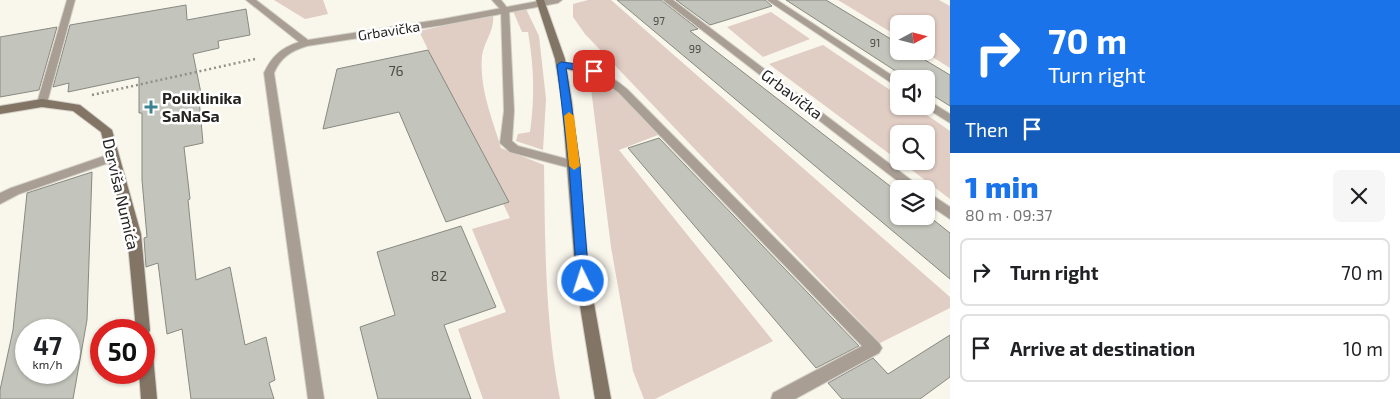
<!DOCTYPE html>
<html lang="en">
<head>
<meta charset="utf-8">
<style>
	body { margin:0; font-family:"Exo 2",sans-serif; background:#f6f6f6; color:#202124; height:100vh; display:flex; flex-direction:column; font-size:19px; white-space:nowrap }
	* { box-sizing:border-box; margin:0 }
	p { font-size:16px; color:#757577 }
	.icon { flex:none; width:28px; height:28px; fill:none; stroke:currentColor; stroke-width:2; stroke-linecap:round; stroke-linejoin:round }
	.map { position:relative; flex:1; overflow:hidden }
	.details { display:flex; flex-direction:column; background:#fff; width:450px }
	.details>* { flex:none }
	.banner { background:#1a73e8; color:#fff; overflow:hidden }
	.needle { width:32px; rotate:83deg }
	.buttons { position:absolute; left:890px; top:15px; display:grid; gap:10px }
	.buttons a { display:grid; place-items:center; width:45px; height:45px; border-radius:8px; background:#fff; box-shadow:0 1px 4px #0004; font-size:25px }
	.speed { position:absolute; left:15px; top:319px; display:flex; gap:10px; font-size:25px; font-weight:700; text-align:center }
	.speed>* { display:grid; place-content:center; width:65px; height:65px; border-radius:50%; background:#fff; box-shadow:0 1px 4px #0004; line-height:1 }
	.speed small { font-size:12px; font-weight:400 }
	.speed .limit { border:8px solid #d22; background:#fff; color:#111 }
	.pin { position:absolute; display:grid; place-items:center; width:42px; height:42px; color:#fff; margin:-21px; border-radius:10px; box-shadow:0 2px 8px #0006 }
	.me { position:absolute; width:55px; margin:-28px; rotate:356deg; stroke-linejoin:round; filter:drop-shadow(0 0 4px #0008) }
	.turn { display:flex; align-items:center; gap:18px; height:105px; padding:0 15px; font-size:22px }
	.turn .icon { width:65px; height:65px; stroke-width:2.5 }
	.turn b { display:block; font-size:35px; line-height:42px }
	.then { display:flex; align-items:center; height:48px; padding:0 15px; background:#0003; gap:10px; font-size:19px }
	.round { display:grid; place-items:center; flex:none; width:52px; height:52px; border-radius:8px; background:#f6f6f6 }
	.summary { display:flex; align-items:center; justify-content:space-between; height:85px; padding:0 15px }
	h1 { font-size:30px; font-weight:800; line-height:38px; color:#1a73e8 }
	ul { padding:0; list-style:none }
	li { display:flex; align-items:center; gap:15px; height:68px; margin:0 10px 8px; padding:0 5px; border:2px solid #e0e0e0; border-radius:8px }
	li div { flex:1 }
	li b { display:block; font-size:19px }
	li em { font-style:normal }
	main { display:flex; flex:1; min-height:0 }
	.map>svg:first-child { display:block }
	.green { fill:#e0cdc4 }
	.building { fill:#c3c5bc; stroke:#888a81; fill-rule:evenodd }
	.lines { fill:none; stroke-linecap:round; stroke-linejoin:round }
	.lane-casing { stroke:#d3d0c7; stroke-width:2 }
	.street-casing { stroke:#d3d0c7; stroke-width:2 }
	.secondary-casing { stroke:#d3d0c7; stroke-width:2 }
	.path { stroke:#918f88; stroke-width:2.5; stroke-dasharray:2 3; stroke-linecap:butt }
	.lane { fill:#a89e94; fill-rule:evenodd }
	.street { fill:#a89e94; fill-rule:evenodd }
	.secondary { fill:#827566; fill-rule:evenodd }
	.route { fill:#1a73e8; stroke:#114b97 }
	.slow { fill:#f59e0b }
	.poi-dot { fill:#3e8391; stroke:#fff; stroke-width:2 }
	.labels { text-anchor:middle; stroke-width:5; stroke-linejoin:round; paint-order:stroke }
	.far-number-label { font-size:11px; fill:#4c4c47 }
	.far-street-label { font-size:14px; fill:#242320; stroke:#fff }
	.number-label { font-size:14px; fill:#4c4c47 }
	.street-label { font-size:16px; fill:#242320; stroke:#fff }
	.poi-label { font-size:16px; font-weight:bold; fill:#242320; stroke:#fff; text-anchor:start }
</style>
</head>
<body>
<main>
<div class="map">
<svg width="950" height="399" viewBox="0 0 950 399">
	<rect width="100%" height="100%" fill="#f9f6ec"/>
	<g class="green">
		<polygon points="274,0 323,0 328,14 305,19"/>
		<polygon points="588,0 611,0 950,297 950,308 880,343 585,34 573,17 573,4"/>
		<polygon points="838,0 939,0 950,6 950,68 923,51 926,51 926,24 899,24 899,37"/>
		<path d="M526 9 539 36 546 99 543 150 516 141 518 134 530 132C535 97 534 67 528 32H522L513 11Z"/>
		<polygon points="771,12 810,39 763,57 727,27"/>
		<path d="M493 15C495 30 484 41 482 56 479 88 492 118 501 148L544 165C545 243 545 322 560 399H483L458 329 506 312 472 229 510 218 419 31Z"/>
		<polygon points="823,45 899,96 899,106 914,106 950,131 950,199 900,161 926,161 926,134 899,134 899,161 769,64"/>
		<polygon points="587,57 663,133 619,150 773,341 655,399 644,399 633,371 611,247"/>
	</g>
	<g class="building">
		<polygon points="617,0 661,0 698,29 690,31 899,193 899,216 926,216 926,214 950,233 950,279"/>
		<polygon points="676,0 765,0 772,6 710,25"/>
		<polygon points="786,0 826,0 899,44 899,51 910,51 950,75 950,106 926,91 926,79 908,79"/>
		<polygon points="186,5 187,20 246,9 250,35 218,41 219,48 193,54 202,98 199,99 203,143 184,147 190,199 188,200 196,280 230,267 245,345 266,337 275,380 269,383 274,399 191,399 182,329 167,334 158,263 146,267 144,238 147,237 142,180 142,113 139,113 139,77 68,92 69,83 53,87 70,25"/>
		<polygon points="57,27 39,90 0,97 0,37"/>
		<polygon points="428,50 509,202 446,222 399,112 323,129 337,69"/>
		<polygon points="659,138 859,346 816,368 628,148"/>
		<path d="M92 172 87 320 73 399H0V390L13 330 27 193ZM26 330H69V372H26Z"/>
		<polygon points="461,226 496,307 444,325 471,399 378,399 360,327 395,315 377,252"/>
		<polygon points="950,335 950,377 920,399 842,399 828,383 873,358 888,374"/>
	</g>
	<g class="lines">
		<g class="lane-casing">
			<g id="lane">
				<polygon points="492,0 501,0 509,10 514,111 512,141 518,146 578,162 580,165 578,168 574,169 510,152 500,143 504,111 501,10"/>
				<polygon points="663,0 673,0 923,189 908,189"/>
				<polygon points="767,0 777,0 899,80 899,88"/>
				<path d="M561 62C586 65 607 72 627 89L879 343 882 348 879 353 795 399H771L773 393 862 346 619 93C596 74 585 74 557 67L556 65Z"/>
				<polygon points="926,99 950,114 950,123 923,106 926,106"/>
				<polygon points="113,153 117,154 119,157 117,160 19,194 0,204 0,193 11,188"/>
				<polygon points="926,191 950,207 950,219 926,203"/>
			</g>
		</g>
		<g class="street-casing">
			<g id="street">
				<polygon points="67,0 75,0 47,103 42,107 37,103"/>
				<path d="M246 0H256L308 40 443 19 544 0H562L558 3 443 25 307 46C291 51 281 57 274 73L324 399H308L264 73C272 56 281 48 299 42Z"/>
			</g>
		</g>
		<g class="secondary-casing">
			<g id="secondary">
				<polygon points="536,0 544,0 565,59 572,102 590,281 611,399 595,399 576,281 562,102 555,59"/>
				<polygon points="42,99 80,105 112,130 141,234 150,330 148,335 144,337 144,330 136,330 127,234 101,132 73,111 42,107 0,114 0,106"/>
				<polygon points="144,337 149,339 152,344 157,399 141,399 139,372 144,372"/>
			</g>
		</g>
		<polyline class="path" points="92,95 255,59"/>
		<use href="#lane" class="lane"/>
		<use href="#street" class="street"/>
		<use href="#secondary" class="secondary"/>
	</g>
	<polygon class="route" points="561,62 586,65 598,71 594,74 566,68 580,165 589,281 588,285 583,287 578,285 577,281 569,165 557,65"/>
	<polygon class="slow" points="569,112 574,116 580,166 574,170 569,166 564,116"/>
	<path class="poi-dot" d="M148.5 99.5h5v5h5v5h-5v5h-5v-5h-5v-5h5z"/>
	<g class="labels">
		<g class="far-number-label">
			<text x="659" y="25">97</text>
			<text x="875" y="47">91</text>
			<text x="695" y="53">99</text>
		</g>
		<g class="far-street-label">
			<text transform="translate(389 31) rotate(-9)" y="5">Grbavička</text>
		</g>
		<g class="number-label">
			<text x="396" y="76">76</text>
			<text x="439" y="281">82</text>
		</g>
		<g class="street-label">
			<text transform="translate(792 94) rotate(37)" y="6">Grbavička</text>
			<text transform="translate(121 194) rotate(77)" y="6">Derviša Numića</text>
		</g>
		<g class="poi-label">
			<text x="162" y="104">Poliklinika<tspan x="162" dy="18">SaNaSa</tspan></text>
		</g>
	</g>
</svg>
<div class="buttons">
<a><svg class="needle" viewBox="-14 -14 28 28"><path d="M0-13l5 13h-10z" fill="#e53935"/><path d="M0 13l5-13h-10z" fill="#757577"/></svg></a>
<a><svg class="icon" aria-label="sound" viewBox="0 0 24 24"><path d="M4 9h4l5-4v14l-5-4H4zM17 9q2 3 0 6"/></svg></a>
<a><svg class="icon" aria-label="search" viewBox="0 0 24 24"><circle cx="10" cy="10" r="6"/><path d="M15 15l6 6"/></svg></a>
<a><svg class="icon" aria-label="layers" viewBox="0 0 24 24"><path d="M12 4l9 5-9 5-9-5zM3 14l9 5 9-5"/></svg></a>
</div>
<div class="speed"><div>47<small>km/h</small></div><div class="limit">50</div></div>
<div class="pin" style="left:594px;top:71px;background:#d93025"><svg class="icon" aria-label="arrive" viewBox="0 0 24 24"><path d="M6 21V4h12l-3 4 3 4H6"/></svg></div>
<svg class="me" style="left:583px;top:281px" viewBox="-20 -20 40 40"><circle r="17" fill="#1a73e8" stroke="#fff" stroke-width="3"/><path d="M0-11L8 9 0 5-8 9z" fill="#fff"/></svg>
</div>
<section class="details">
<div class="banner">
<div class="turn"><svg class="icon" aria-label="right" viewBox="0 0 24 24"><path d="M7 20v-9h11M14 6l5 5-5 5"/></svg><div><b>70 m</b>Turn right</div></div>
<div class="then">Then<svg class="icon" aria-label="arrive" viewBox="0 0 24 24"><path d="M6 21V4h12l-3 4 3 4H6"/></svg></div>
</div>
<div class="summary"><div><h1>1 min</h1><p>80 m · 09:37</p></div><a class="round"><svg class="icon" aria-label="close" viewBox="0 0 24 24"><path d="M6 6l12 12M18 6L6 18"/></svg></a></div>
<ul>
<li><svg class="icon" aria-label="right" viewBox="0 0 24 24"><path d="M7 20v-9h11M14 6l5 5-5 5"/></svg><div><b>Turn right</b></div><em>70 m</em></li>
<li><svg class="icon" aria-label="arrive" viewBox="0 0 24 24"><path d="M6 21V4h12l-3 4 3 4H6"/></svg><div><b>Arrive at destination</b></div><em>10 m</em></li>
</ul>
</section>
</main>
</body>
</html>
